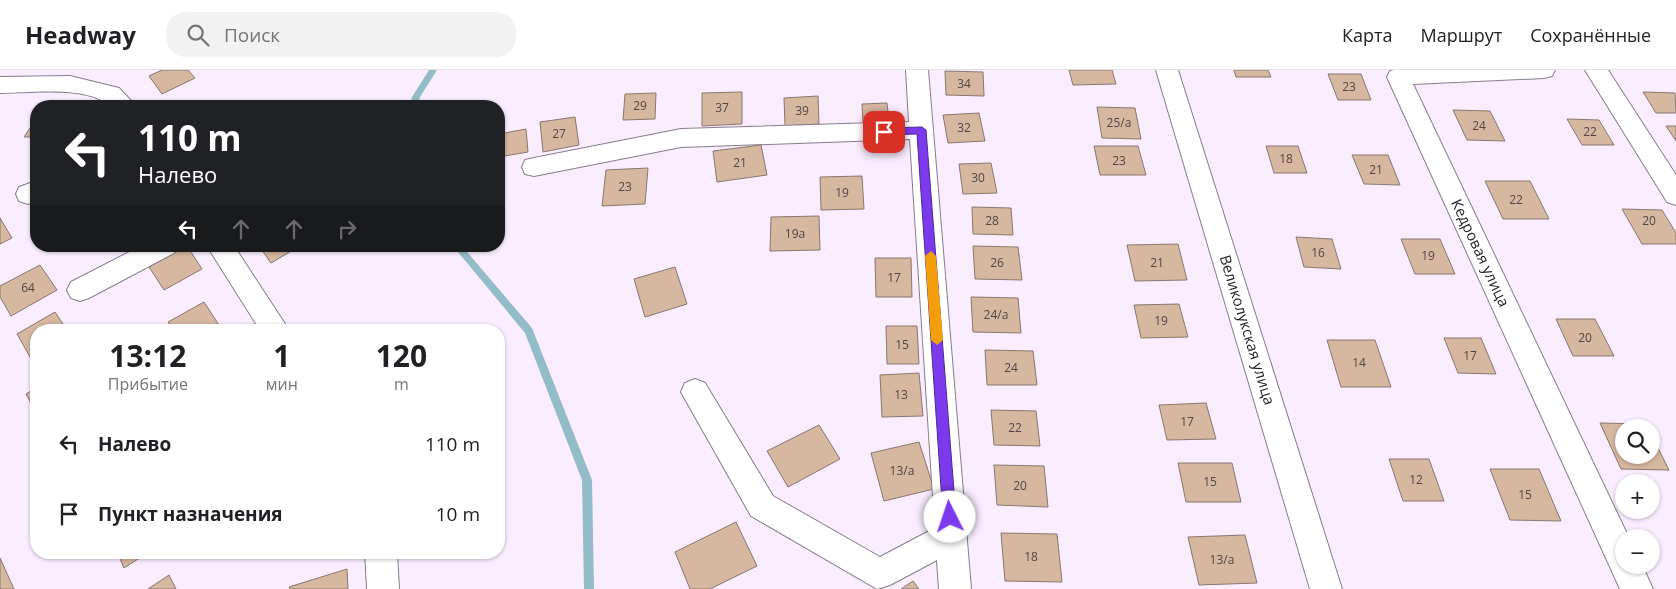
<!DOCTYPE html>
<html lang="ru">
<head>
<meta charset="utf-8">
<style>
	body { margin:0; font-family:"Open Sans",sans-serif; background:#f2f2f2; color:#202124; height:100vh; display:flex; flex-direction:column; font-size:19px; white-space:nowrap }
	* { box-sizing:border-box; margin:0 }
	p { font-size:16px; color:#757577 }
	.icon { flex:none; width:28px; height:28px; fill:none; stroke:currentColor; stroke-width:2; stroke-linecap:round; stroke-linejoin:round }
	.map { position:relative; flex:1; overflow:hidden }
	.panel { position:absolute; left:30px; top:254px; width:475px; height:235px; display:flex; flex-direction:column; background:#fff; border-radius:20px; box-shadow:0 1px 4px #0004 }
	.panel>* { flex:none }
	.banner { position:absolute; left:30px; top:30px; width:475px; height:152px; border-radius:20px; box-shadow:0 1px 4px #0004; background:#202124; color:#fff; overflow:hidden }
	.tools { position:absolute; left:1615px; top:349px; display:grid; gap:10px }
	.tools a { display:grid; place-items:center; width:45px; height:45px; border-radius:50%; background:#fff; box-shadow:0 1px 4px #0004; font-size:25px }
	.pin { position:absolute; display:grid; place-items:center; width:42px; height:42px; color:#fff; margin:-21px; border-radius:10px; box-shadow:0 2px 8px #0006 }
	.me { position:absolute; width:55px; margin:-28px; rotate:356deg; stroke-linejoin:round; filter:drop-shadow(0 0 4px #0008) }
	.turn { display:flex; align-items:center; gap:18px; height:105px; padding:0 25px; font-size:22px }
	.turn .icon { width:65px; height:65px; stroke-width:2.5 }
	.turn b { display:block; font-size:35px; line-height:42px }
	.lanes { display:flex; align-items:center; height:48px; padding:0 25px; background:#0003; justify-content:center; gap:25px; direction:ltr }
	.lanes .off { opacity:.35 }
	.eta { display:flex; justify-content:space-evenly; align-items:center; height:85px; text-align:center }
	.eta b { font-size:30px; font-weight:700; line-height:35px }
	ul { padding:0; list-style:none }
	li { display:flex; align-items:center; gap:15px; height:70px; padding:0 25px }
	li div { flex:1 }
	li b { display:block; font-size:19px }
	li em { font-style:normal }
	header { display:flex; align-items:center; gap:30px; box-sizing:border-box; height:70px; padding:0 25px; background:#fff; border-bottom:1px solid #e0e0e0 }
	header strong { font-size:24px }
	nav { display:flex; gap:28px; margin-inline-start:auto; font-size:18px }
	.search { width:350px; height:45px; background:#f2f2f2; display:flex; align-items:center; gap:12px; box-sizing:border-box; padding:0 18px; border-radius:20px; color:#757577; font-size:19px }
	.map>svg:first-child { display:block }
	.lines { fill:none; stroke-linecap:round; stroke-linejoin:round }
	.stream { fill:#92bcc8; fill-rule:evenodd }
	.building { fill:#d6b7a0; stroke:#88776c }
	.minor-casing { stroke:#877c8b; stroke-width:2 }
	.minor { fill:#fff; fill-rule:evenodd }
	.route { fill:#7c3aed; stroke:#51269a }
	.slow { fill:#f59e0b }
	.labels { text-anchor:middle; stroke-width:4.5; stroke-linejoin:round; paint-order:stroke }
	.number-label { font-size:12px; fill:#524645 }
	.street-label { font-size:15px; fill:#262127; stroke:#fff }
</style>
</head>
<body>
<header>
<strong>Headway</strong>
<div class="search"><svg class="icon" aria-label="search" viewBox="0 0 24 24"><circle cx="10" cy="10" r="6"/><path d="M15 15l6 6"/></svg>Поиск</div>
<nav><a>Карта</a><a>Маршрут</a><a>Сохранённые</a></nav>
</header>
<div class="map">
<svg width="1676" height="519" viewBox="0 0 1676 519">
	<rect width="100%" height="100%" fill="#faedff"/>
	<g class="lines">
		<g class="stream">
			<polygon points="429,0 437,0 420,27 418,36 410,36 412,27"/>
			<polygon points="453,176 462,176 532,258 592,410 594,519 584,519 582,410 525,263"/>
		</g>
	</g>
	<g class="building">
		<polygon points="162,0 188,0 195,8 162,24 149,6"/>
		<polygon points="1069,0 1112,0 1116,14 1073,15"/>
		<polygon points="1234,0 1268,0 1271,7 1236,7"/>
		<polygon points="945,1 983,2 984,26 946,25"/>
		<polygon points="1328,4 1361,4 1371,30 1338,30"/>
		<polygon points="742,22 742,54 702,56 702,23"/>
		<polygon points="1643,22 1675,23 1676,43 1656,43"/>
		<polygon points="656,23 655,49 623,50 625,24"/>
		<polygon points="818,26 819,54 785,56 784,28"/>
		<polygon points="887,33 889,51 863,52 862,34"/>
		<polygon points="1097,37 1135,38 1141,69 1102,68"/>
		<polygon points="1453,40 1490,41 1505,71 1467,70"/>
		<polygon points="979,43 985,71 948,73 943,45"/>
		<polygon points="575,47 579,75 543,82 540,52"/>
		<polygon points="36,49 36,67 24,67"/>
		<polygon points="1567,49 1599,50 1614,75 1582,75"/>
		<polygon points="1666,56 1676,56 1676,71"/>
		<polygon points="526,59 528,82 499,87 499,64"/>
		<polygon points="761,75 767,105 717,112 713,81"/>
		<polygon points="1094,76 1138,76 1146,105 1100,105"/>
		<polygon points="1266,76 1298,76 1307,103 1274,103"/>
		<polygon points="1352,85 1388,85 1400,115 1364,114"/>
		<polygon points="991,93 997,123 963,124 959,94"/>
		<polygon points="648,98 645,134 602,136 606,100"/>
		<polygon points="862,106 864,139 821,140 820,107"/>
		<polygon points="1485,111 1530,111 1549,149 1503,149"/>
		<polygon points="972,137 1011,138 1013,165 973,164"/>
		<polygon points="1622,139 1662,140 1676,163 1676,174 1642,174"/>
		<polygon points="819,146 820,180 770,181 771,147"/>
		<polygon points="0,148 12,168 0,174"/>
		<polygon points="1296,167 1332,169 1341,199 1304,197"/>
		<polygon points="1401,169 1440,169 1455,204 1415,204"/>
		<polygon points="1178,174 1187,210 1135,211 1127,175"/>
		<polygon points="187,176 202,199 164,220 149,197"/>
		<polygon points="259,176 300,176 271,193"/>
		<polygon points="973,176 1018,177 1022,210 975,209"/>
		<polygon points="875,188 911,188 912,227 876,227"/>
		<polygon points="40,195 57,220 11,246 0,227 0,216"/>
		<polygon points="675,197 687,234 645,247 634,209"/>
		<polygon points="971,227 1018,228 1021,263 973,262"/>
		<polygon points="204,232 219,255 210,260 173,260 168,252"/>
		<polygon points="1179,234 1188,267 1141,268 1134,235"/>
		<polygon points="55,242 67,260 36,260 36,292 34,294 17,264"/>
		<polygon points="1556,249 1595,249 1614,286 1573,286"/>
		<polygon points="886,256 917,256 919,294 887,294"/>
		<polygon points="1444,268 1481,268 1496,304 1458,303"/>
		<polygon points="1327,270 1375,270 1391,317 1341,317"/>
		<polygon points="985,280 1033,281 1037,315 987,315"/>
		<polygon points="919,303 923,346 882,347 880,305"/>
		<polygon points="36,318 36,342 26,324"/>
		<polygon points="1206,333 1216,369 1167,370 1159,335"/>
		<polygon points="991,340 1036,341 1040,376 994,375"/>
		<polygon points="1600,353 1646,354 1648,358 1624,358 1624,385 1651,385 1651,364 1669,400 1621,399"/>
		<polygon points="819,355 840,389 788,417 767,381"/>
		<polygon points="919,372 934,419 884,431 871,383"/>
		<polygon points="1389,389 1429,389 1444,431 1403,431"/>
		<polygon points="1178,393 1232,393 1241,432 1186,432"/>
		<polygon points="994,395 1044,396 1048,437 997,435"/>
		<polygon points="1490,399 1539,399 1561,451 1510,450"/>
		<polygon points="736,452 757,496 710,519 690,519 675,482"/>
		<polygon points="1001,463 1057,464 1062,512 1005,511"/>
		<polygon points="1245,465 1257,513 1199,515 1188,467"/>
		<polygon points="117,482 149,482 124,498"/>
		<polygon points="0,488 14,519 0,519"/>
		<polygon points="347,499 348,519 290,519 289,517"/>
		<polygon points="169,505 176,519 148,519"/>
		<polygon points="913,511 919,519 901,519"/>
	</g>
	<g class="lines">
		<g class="minor-casing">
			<g id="minor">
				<polygon points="906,0 928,0 971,519 939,519 937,490 890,515 877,519 751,446 681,322 685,313 695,309 705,313 773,426 880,487 935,458 910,69 681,77 534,106 525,104 522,97 525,90 534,88 681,59 909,52"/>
				<polygon points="1156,0 1178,0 1342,519 1310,519"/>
				<polygon points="1394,0 1555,0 1552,6 1544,8 1413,14 1629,468 1624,468 1624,495 1642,495 1653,519 1620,519 1387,7 1390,1"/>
				<polygon points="1585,0 1608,0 1676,105 1676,135 1667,132"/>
				<path d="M70 6 119 18 136 36H110C87 15 30 23 0 23V7Z"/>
				<polygon points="36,111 36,131 28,134 19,131 16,124 19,117"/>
				<polygon points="141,176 178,176 174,183 89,228 80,231 71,228 67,220 71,212"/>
				<polygon points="207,176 234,176 289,260 260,260"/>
				<polygon points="365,482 397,482 399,519 367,519"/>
			</g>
		</g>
		<use href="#minor" class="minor"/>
	</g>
	<polygon class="route" points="922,57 926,60 956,447 954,451 950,453 945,451 943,447 917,64 884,65 880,62 884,58"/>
	<polygon class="slow" points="931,181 936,186 943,270 937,275 931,270 925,186"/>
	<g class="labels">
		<g class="number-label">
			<text x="964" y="18">34</text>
			<text x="1349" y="21">23</text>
			<text x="640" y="40">29</text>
			<text x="722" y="42">37</text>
			<text x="802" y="45">39</text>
			<text x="1119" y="57">25/а</text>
			<text x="1479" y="60">24</text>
			<text x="964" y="62">32</text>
			<text x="1590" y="66">22</text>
			<text x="559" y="68">27</text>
			<text x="1286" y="93">18</text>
			<text x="1119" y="95">23</text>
			<text x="740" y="97">21</text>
			<text x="1376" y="104">21</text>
			<text x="978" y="112">30</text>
			<text x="625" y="121">23</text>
			<text x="842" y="127">19</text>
			<text x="1516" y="134">22</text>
			<text x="992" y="155">28</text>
			<text x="1649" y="155">20</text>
			<text x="795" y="168">19а</text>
			<text x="1318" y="187">16</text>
			<text x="1428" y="190">19</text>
			<text x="997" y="197">26</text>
			<text x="1157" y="197">21</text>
			<text x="894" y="212">17</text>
			<text x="28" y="222">64</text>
			<text x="996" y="249">24/а</text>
			<text x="1161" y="255">19</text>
			<text x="1585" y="272">20</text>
			<text x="902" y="279">15</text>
			<text x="1470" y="290">17</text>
			<text x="1359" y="297">14</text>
			<text x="1011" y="302">24</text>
			<text x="901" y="329">13</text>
			<text x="1187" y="356">17</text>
			<text x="1015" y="362">22</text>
			<text x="902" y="405">13/а</text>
			<text x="1416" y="414">12</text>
			<text x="1210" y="416">15</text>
			<text x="1020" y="420">20</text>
			<text x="1525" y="429">15</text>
			<text x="1031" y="491">18</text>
			<text x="1222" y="494">13/а</text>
		</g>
		<g class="street-label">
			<text transform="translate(1480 183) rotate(65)" y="5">Кедровая улица</text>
			<text transform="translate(1247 260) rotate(73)" y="5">Великолукская улица</text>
		</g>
	</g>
</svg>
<div class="tools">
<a><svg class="icon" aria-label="search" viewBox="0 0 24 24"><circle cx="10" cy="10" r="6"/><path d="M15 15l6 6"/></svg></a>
<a>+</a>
<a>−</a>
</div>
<div class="pin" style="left:884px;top:62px;background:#d93025"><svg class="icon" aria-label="arrive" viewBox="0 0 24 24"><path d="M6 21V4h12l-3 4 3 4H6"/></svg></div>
<svg class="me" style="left:950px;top:447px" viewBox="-20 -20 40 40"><circle r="19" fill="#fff"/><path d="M0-13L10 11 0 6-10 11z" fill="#7c3aed"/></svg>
<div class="banner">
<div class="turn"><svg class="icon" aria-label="left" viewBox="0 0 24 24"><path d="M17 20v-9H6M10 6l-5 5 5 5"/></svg><div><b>110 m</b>Налево</div></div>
<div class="lanes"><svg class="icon" aria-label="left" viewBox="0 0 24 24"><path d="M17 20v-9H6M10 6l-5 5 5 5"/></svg><svg class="icon off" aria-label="ahead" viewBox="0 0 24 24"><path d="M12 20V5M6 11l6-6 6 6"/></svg><svg class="icon off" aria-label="ahead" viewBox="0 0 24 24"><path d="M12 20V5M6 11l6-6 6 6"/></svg><svg class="icon off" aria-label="right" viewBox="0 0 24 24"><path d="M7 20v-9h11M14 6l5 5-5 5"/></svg></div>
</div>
<section class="panel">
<div class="eta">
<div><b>13:12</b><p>Прибытие</p></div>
<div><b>1</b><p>мин</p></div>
<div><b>120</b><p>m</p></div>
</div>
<ul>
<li><svg class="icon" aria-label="left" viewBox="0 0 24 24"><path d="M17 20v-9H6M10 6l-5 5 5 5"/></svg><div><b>Налево</b></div><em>110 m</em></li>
<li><svg class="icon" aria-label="arrive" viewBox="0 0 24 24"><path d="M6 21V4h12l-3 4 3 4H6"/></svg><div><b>Пункт назначения</b></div><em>10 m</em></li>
</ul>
</section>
</div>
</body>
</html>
